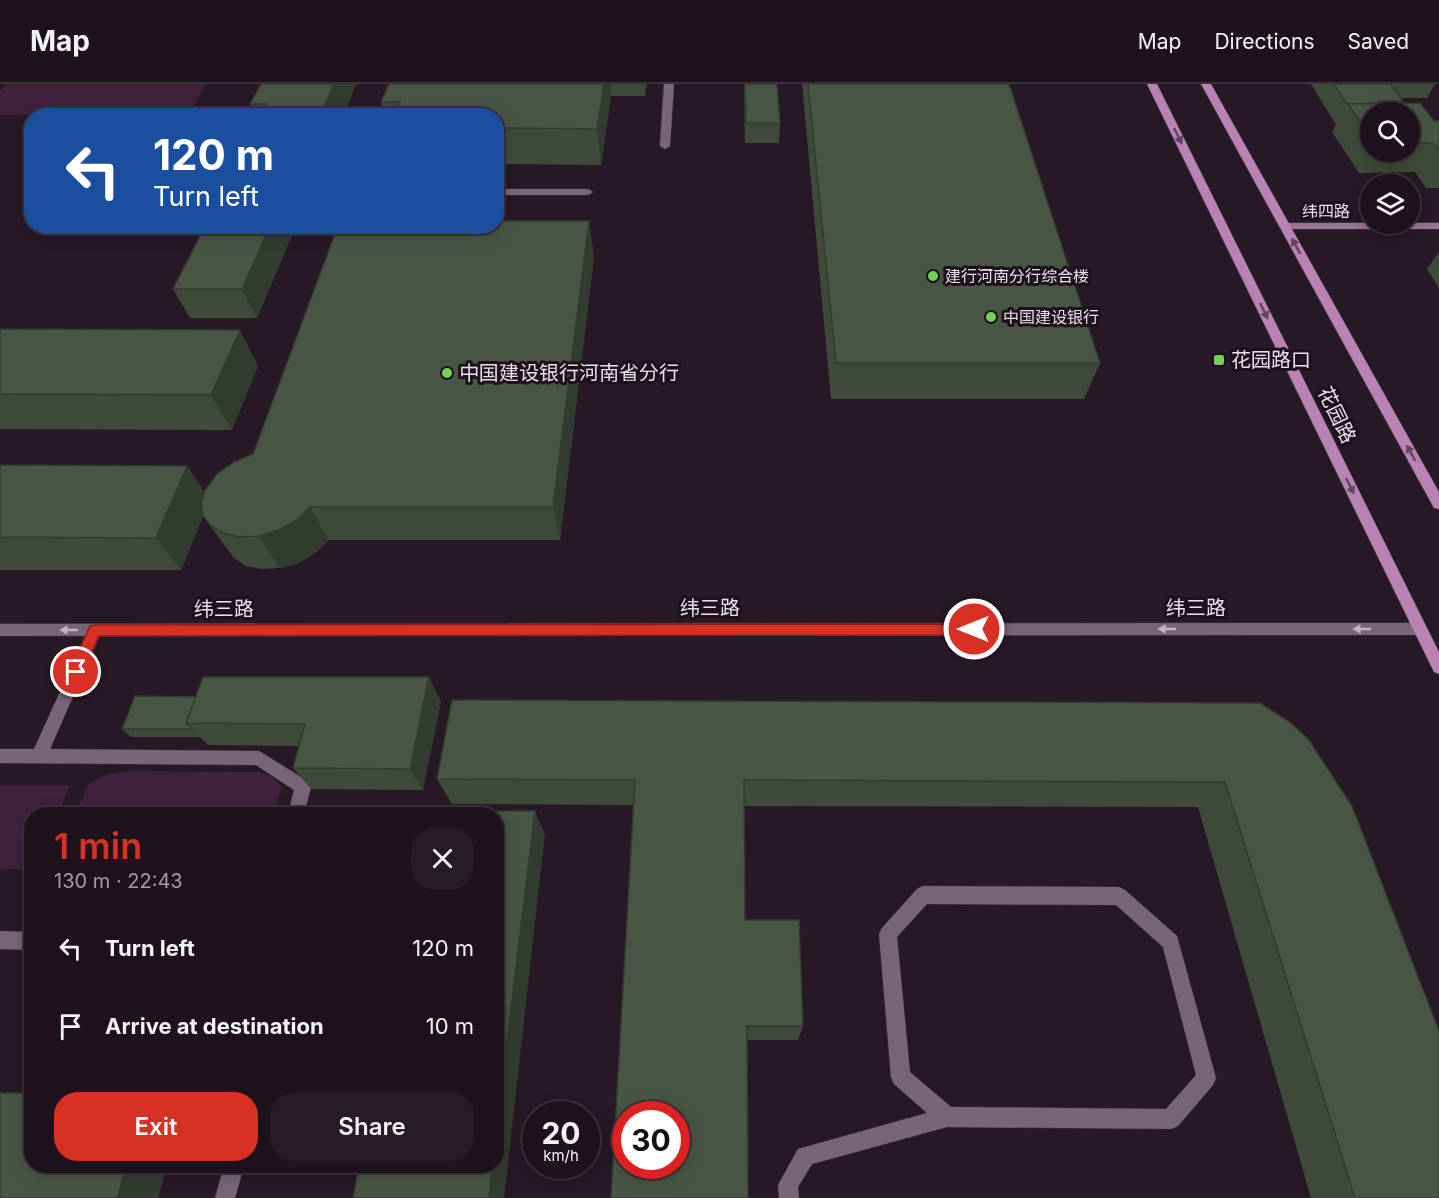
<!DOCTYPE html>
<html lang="en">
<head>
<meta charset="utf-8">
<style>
	body { margin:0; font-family:Inter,"Noto Sans SC",sans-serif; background:#261c25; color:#f1f3f6; height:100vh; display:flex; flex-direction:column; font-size:22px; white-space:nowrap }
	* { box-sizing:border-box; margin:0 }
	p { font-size:20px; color:#a19ea3 }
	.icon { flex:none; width:33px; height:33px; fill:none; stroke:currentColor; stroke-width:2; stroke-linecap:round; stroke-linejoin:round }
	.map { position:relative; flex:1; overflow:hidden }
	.sheet { position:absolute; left:24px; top:723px; width:480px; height:366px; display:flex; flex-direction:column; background:#1e131c; border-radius:24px; box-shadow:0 3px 15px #0003,0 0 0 2px #3c323b }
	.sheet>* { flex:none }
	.top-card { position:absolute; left:24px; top:24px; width:480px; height:126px; border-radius:24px; box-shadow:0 3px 15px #0003,0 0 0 2px #3c323b; background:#1a4fa0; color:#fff; overflow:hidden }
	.buttons { position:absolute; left:1360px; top:18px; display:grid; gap:12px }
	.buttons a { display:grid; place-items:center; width:60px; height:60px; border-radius:50%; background:#1e131c; box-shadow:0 3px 15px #0003,0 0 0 2px #3c323b; font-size:30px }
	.speed { position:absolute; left:522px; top:1017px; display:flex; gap:12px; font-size:30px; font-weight:700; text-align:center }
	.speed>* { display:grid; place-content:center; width:78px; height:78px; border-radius:50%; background:#1e131c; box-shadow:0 3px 15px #0003,0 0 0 2px #3c323b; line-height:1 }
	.speed small { font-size:15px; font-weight:400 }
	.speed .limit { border:9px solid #d22; background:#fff; color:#111 }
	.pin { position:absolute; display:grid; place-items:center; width:51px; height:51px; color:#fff; margin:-26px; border:3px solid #fff; border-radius:50%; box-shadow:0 2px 6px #0007 }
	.me { position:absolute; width:66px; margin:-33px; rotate:270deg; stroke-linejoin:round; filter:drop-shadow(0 0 4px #0008) }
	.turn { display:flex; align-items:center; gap:21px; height:126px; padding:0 30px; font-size:27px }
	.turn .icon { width:78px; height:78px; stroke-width:2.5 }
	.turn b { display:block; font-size:42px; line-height:51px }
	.round { display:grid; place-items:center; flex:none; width:63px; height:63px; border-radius:24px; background:#261c25 }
	.summary { display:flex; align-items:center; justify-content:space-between; height:102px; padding:0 30px }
	h1 { font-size:36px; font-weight:600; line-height:45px; color:#d93025 }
	.button { display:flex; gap:12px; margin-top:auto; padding:12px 30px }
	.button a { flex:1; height:69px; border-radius:24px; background:#d93025; color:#fff; font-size:24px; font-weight:600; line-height:69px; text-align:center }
	.button a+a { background:#261c25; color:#f1f3f6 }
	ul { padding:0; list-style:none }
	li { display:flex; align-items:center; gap:18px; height:78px; padding:0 30px }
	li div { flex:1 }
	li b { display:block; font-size:22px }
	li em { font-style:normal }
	header { display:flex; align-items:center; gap:36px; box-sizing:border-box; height:84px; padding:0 30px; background:#1e131c; border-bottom:2px solid #3c323b }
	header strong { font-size:28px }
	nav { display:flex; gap:33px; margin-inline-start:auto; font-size:21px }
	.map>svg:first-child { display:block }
	.green { fill:#40223d }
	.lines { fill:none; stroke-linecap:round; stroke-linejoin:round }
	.lane-casing { stroke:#40353f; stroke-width:1 }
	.street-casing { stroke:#40353f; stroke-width:1 }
	.secondary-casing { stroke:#40353f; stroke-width:1 }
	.primary-casing { stroke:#40353f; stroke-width:1 }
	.lane { fill:#786676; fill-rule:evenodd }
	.street { fill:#786676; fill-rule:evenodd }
	.secondary { fill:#987494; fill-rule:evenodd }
	.primary { fill:#b882b3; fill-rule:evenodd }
	.wall { fill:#3f4a3b; fill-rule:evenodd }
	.shaded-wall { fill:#333c30 }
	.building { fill:#495645; stroke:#333c30; stroke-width:1.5; fill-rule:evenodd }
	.oneway { fill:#634360 }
	.oneway2 { fill:#c2b5c1 }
	.route { fill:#d93025; stroke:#8d1f18; stroke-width:1.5 }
	.poi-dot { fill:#74d25b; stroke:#1e101d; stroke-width:2 }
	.labels { text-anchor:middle; stroke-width:6; stroke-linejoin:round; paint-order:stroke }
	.far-street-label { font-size:16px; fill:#eae0e9; stroke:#1e101d }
	.far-poi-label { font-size:16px; fill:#eae0e9; stroke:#1e101d; text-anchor:start }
	.poi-label { font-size:20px; fill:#eae0e9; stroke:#1e101d; text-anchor:start }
	.street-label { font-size:20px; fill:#eae0e9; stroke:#1e101d }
</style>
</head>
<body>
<header>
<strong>Map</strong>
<nav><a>Map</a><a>Directions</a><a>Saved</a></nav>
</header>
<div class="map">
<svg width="1439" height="1114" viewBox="0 0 1439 1114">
	<rect width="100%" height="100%" fill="#281926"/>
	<g class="green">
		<polygon points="6,0 206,0 189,31 0,31 0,7"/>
		<polygon points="130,687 259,688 270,691 282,702 274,730 76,730 88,700 109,690"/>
		<polygon points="0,701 70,701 58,730 32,730 31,785 0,785"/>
	</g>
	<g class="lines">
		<g class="lane-casing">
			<g id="lane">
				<polygon points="664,0 674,0 670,62 665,65 660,62"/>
				<polygon points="496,105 588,105 593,108 588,111 496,111"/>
				<polygon points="95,540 100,542 102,546 50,665 259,667 309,698 311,703 304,730 288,730 294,706 256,681 0,679 0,665 34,665 88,546 90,542"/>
				<path d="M923 802 1119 803 1125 806 1177 852 1216 994 1213 1001 1178 1042 1171 1045 947 1043 812 1080 798 1103 799 1114H779L778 1101 798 1065 927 1029 894 1000 891 993 879 850 882 844 917 805ZM927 820 1116 821 1163 863 1196 991 1166 1025 951 1023 910 988 897 853Z"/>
				<polygon points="0,847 32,848 32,866 0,865"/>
				<polygon points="224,1082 244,1082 235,1114 215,1114"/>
			</g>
		</g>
		<g class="street-casing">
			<polygon id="street" points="1420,539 1425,541 1427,545 1425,549 1420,551 0,552 0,540"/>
		</g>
		<g class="secondary-casing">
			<polygon id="secondary" points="1439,139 1439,145 1284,145 1279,142 1284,139"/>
		</g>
		<g class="primary-casing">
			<g id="primary">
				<polygon points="1147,0 1157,0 1439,568 1439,590 1434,588"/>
				<polygon points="1201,0 1211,0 1439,408 1439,425 1434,424"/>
			</g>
		</g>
		<use href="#lane" class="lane"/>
		<use href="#street" class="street"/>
		<use href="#secondary" class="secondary"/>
		<use href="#primary" class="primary"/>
	</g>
	<g class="wall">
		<polygon points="261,0 356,0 343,32 254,32 250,20"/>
		<polygon points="389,0 647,0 645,12 611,12 601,81 496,80 496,32 385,32 381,18"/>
		<polygon points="744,0 777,0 780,39 779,59 745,59"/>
		<polygon points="802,0 1009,0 1100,279 1084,315 831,315"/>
		<path d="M1311 0H1435L1427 14H1401L1403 17 1402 19 1434 37H1439V104H1426L1415 88 1359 89 1332 48 1336 41ZM1371 28H1410V68H1371Z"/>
		<polygon points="589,137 594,173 560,456 329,456 316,468 299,479 280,484 261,485 246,482 234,474 203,432 181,486 0,486 0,381 187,382 204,408 253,370"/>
		<polygon points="296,142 257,234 190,234 173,205"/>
		<polygon points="1439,168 1439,204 1427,185"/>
		<polygon points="0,245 258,282 232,346 0,345"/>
		<polygon points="441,617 423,706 311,705 293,684 299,662 208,661 200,653 131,653 122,645"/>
		<polygon points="1260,619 1439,1114 1311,1114 1198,723 744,722 745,836 803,942 798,956 747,956 634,721 452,720 437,695"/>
	</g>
	<g class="shaded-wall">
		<polygon points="334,0 356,0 343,32 320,32"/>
		<polygon points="604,0 610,0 611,12 601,81 597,45"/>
		<polygon points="645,0 647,0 645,12"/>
		<polygon points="589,137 594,173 560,456 553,423"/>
		<polygon points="270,142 296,142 257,234 242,205"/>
		<polygon points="240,246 258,282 232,346 211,311"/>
		<polygon points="187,382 210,416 181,486 156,454"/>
		<polygon points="310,423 329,456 316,468 299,479 280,484 259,452"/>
		<polygon points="429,593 441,617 423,706 410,685"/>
		<polygon points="535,727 545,750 504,1114 489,1114 492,1082 496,1082 496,1047"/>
		<polygon points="127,1082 167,1082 158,1114 117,1114"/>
	</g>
	<g class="building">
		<polygon points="261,0 334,0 320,32 262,32 267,20 250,20"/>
		<polygon points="389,0 604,0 597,45 496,44 496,32 395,32 400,18 381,18"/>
		<polygon points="745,0 777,0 780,39 746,39"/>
		<polygon points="808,0 1009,0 1100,279 836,279"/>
		<polygon points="1334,0 1390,0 1403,17 1379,17 1381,19 1347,20"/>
		<polygon points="1420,19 1434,37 1439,37 1439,66 1433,59 1410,59 1410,28 1371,28 1371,52 1348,20"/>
		<polygon points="496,137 589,137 553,423 310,423 297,436 279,446 259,452 239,453 223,449 211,442 203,431 201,419 205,406 217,390 234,378 253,370 338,142 496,142"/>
		<polygon points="205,142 270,142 242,205 173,205"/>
		<polygon points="0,245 240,246 211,311 0,310"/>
		<polygon points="0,381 187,382 156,454 0,453"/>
		<polygon points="203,593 429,593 410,685 293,684 305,640 186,639"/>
		<polygon points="135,612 196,613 186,639 192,645 122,645"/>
		<path d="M452 616 1260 619 1291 639 1309 656 1352 722 1439 947V1114H1355L1225 698 744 696 745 836H799L803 942H747L748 1114H611L635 696 437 695ZM626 1030H676V1082H626Z"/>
		<polygon points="426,727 535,727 496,1047 496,730 425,730"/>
		<polygon points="0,1009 32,1009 32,1082 127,1082 117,1114 0,1114"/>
		<polygon points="359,1082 492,1082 489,1114 353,1114"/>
	</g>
	<defs><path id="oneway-solid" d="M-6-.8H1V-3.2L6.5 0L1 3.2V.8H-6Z" transform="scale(1.5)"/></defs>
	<g class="oneway">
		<use href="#oneway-solid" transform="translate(1178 52) rotate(64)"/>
		<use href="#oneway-solid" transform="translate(1296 162) rotate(-119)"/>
		<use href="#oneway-solid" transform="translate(1264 227) rotate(64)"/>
		<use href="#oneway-solid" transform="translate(1411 369) rotate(-119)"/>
		<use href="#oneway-solid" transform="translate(1350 402) rotate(64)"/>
	</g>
	<g class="oneway2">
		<use href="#oneway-solid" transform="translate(1167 545) rotate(180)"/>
		<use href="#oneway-solid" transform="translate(1362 545) rotate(180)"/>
		<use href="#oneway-solid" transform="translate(69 546) rotate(180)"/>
	</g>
	<polygon class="route" points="974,540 981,545 974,551 99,552 81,592 71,592 69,588 90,542 95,541"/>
	<g class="poi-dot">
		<circle cx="933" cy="192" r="6"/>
		<circle cx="991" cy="233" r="6"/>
		<rect x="1213" y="270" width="12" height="12" rx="3"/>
		<circle cx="447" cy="289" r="6"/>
	</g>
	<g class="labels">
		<g class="far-street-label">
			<text x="1326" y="133">纬四路</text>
		</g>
		<g class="far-poi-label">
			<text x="945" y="198">建行河南分行综合楼</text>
			<text x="1003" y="239">中国建设银行</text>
		</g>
		<g class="poi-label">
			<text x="1231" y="283">花园路口</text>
			<text x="459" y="296">中国建设银行河南省分行</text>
		</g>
		<g class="street-label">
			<text transform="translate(1337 331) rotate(64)" y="7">花园路</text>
			<text x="710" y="531">纬三路</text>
			<text x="1196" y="531">纬三路</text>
			<text x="224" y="532">纬三路</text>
		</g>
	</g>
</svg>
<div class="buttons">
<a><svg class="icon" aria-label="search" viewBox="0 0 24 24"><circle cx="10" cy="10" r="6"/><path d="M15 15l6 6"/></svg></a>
<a><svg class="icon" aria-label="layers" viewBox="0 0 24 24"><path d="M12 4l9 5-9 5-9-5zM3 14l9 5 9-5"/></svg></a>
</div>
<div class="speed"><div>20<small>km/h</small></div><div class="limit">30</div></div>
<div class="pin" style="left:76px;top:588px;background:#d93025"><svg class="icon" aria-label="arrive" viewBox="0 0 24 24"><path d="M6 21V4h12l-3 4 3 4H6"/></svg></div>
<svg class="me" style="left:974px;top:545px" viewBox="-20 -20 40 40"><circle r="17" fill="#d93025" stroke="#fff" stroke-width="3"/><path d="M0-11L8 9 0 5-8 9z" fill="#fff"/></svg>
<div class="top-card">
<div class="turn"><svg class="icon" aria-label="left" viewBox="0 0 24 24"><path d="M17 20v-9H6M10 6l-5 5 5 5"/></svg><div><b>120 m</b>Turn left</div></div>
</div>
<section class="sheet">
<div class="summary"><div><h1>1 min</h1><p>130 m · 22:43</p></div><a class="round"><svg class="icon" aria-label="close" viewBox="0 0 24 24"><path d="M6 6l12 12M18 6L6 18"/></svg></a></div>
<ul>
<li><svg class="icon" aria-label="left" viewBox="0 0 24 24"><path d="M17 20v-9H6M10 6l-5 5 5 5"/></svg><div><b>Turn left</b></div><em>120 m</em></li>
<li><svg class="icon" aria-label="arrive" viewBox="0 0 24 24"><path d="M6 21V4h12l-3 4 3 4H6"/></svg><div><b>Arrive at destination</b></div><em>10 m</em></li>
</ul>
<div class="button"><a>Exit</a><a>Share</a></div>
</section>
</div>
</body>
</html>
